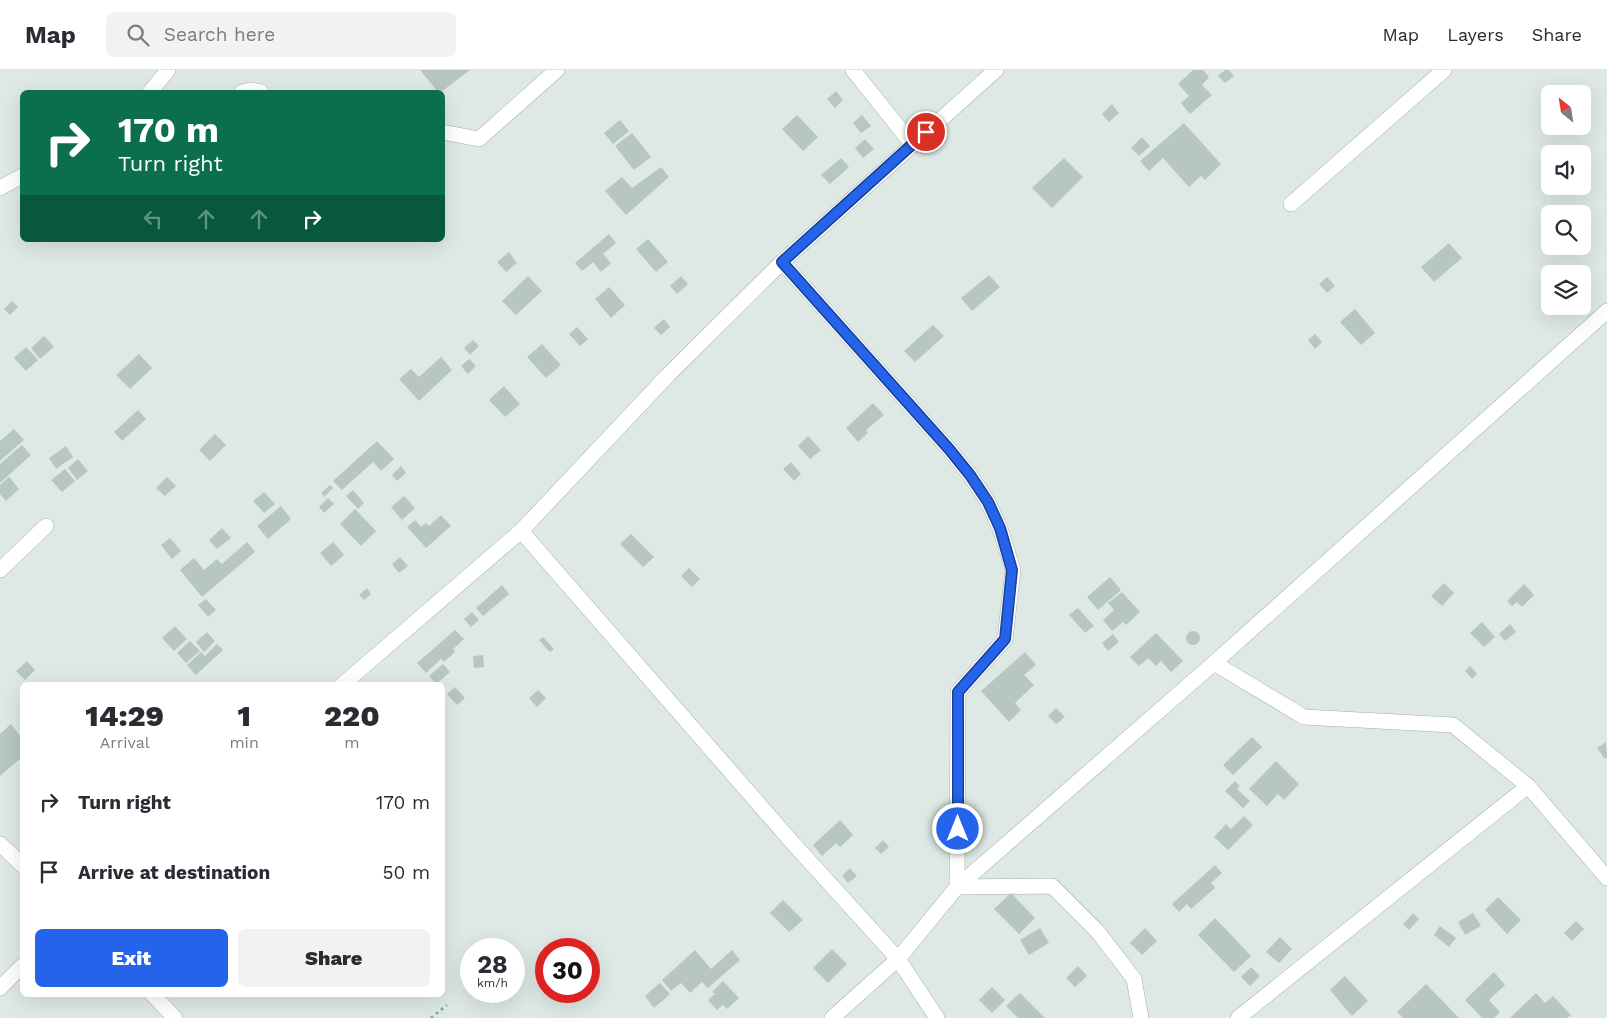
<!DOCTYPE html>
<html lang="en">
<head>
<meta charset="utf-8">
<style>
	body { margin:0; font-family:"Work Sans",sans-serif; background:#f2f2f3; color:#2b2b33; height:100vh; display:flex; flex-direction:column; font-size:19px; white-space:nowrap }
	* { box-sizing:border-box; margin:0 }
	p { font-size:16px; color:#7c7c81 }
	.icon { flex:none; width:28px; height:28px; fill:none; stroke:currentColor; stroke-width:2; stroke-linecap:round; stroke-linejoin:round }
	.map { position:relative; flex:1; overflow:hidden }
	.drawer { position:absolute; left:20px; top:612px; width:425px; height:315px; display:flex; flex-direction:column; background:#fff; border-radius:8px; box-shadow:0 5px 20px #0002 }
	.drawer>* { flex:none }
	.top-card { position:absolute; left:20px; top:20px; width:425px; height:152px; border-radius:8px; box-shadow:0 5px 20px #0002; background:#0b6e4f; color:#fff; overflow:hidden }
	.needle { width:32px; rotate:330deg }
	.buttons { position:absolute; left:1541px; top:15px; display:grid; gap:10px }
	.buttons a { display:grid; place-items:center; width:50px; height:50px; border-radius:8px; background:#fff; box-shadow:0 5px 20px #0002; font-size:25px }
	.speed { position:absolute; left:460px; top:868px; display:flex; gap:10px; font-size:25px; font-weight:700; text-align:center }
	.speed>* { display:grid; place-content:center; width:65px; height:65px; border-radius:50%; background:#fff; box-shadow:0 5px 20px #0002; line-height:1 }
	.speed small { font-size:12px; font-weight:400 }
	.speed .limit { border:8px solid #d22; background:#fff; color:#111 }
	.pin { position:absolute; display:grid; place-items:center; width:42px; height:42px; color:#fff; margin:-21px; border:2px solid #fff; border-radius:50%; box-shadow:0 1px 5px #0007 }
	.me { position:absolute; width:55px; margin:-28px; rotate:0deg; stroke-linejoin:round; filter:drop-shadow(0 0 4px #0008) }
	.turn { display:flex; align-items:center; gap:18px; height:105px; padding:0 15px; font-size:22px }
	.turn .icon { width:65px; height:65px; stroke-width:2.5 }
	.turn b { display:block; font-size:35px; line-height:42px }
	.lanes { display:flex; align-items:center; height:48px; padding:0 15px; background:#0003; justify-content:center; gap:25px; direction:ltr }
	.lanes .off { opacity:.35 }
	.eta { display:flex; justify-content:space-evenly; align-items:center; height:85px; text-align:center }
	.eta b { font-size:30px; font-weight:800; line-height:35px }
	.cta { display:flex; gap:10px; margin-top:auto; padding:10px 15px }
	.cta a { flex:1; height:58px; border-radius:8px; background:#2563eb; color:#fff; font-size:20px; font-weight:800; line-height:58px; text-align:center }
	.cta a+a { background:#f2f2f3; color:#2b2b33 }
	ul { padding:0; list-style:none }
	li { display:flex; align-items:center; gap:15px; height:70px; padding:0 15px }
	li div { flex:1 }
	li b { display:block; font-size:19px }
	li em { font-style:normal }
	header { display:flex; align-items:center; gap:30px; box-sizing:border-box; height:70px; padding:0 25px; background:#fff; border-bottom:1px solid #e1e1e2 }
	header strong { font-size:24px }
	nav { display:flex; gap:28px; margin-inline-start:auto; font-size:18px }
	.search { width:350px; height:45px; background:#f2f2f3; display:flex; align-items:center; gap:12px; box-sizing:border-box; padding:0 18px; border-radius:8px; color:#7c7c81; font-size:19px }
	.map>svg:first-child { display:block }
	.building { fill:#b7c6c1 }
	.lines { fill:none; stroke-linecap:round; stroke-linejoin:round }
	.minor-casing { stroke:#a2b0ac; stroke-width:16 }
	.path { stroke:#80ab9f; stroke-width:3; stroke-dasharray:2.5 4; stroke-linecap:butt }
	.minor { stroke:#fff; stroke-width:15 }
	.route-casing { stroke:#184099; stroke-width:12 }
	.route { stroke:#2563eb; stroke-width:9 }
</style>
</head>
<body>
<header>
<strong>Map</strong>
<div class="search"><svg class="icon" aria-label="search" viewBox="0 0 24 24"><circle cx="10" cy="10" r="6"/><path d="M15 15l6 6"/></svg>Search here</div>
<nav><a>Map</a><a>Layers</a><a>Share</a></nav>
</header>
<div class="map">
<svg width="1607" height="948" viewBox="0 0 1607 948">
	<rect width="100%" height="100%" fill="#dee9e5"/>
	<g class="building">
		<polygon points="420,0 470,0 441,22 438,22"/>
		<polygon points="1193,0 1203,0 1209,7 1202,15 1212,25 1190,44 1181,33 1189,26 1178,14"/>
		<polygon points="1225,0 1229,0 1234,6 1225,13 1218,6"/>
		<polygon points="836,21 843,30 835,38 827,29"/>
		<polygon points="1112,34 1119,43 1109,52 1102,44"/>
		<polygon points="797,45 818,67 803,81 782,59"/>
		<polygon points="862,45 871,56 861,63 853,53"/>
		<polygon points="620,50 629,61 613,74 604,63"/>
		<polygon points="1184,53 1221,94 1205,110 1201,106 1189,117 1163,88 1149,101 1140,91"/>
		<polygon points="632,63 651,87 634,100 615,76"/>
		<polygon points="1142,67 1150,76 1139,86 1131,78"/>
		<polygon points="865,69 874,79 863,88 855,78"/>
		<polygon points="841,88 849,97 830,114 821,105"/>
		<polygon points="1064,88 1083,107 1052,138 1032,118"/>
		<polygon points="661,97 669,107 626,145 605,121 622,107 632,118"/>
		<polygon points="609,164 616,173 603,184 611,193 601,202 593,192 582,201 575,193"/>
		<polygon points="648,169 668,192 656,202 636,179"/>
		<polygon points="1449,173 1462,188 1434,212 1421,197"/>
		<polygon points="509,182 517,193 506,202 497,192"/>
		<polygon points="989,205 1000,217 972,241 961,228"/>
		<polygon points="528,206 542,221 516,245 502,231"/>
		<polygon points="681,206 688,214 677,224 670,216"/>
		<polygon points="1327,207 1335,216 1327,223 1319,214"/>
		<polygon points="609,217 625,235 611,248 595,229"/>
		<polygon points="12,231 18,237 10,245 4,239"/>
		<polygon points="1355,239 1375,263 1361,275 1340,252"/>
		<polygon points="664,249 670,257 661,265 654,258"/>
		<polygon points="933,255 944,266 915,292 904,281"/>
		<polygon points="577,257 588,269 580,276 569,264"/>
		<polygon points="1315,264 1322,272 1315,279 1308,270"/>
		<polygon points="44,266 54,277 40,289 31,278"/>
		<polygon points="473,270 479,276 470,285 464,278"/>
		<polygon points="542,274 561,295 546,308 527,287"/>
		<polygon points="26,277 38,290 26,301 14,288"/>
		<polygon points="139,284 152,298 130,319 116,305"/>
		<polygon points="441,287 452,300 419,331 399,309 411,299 419,307"/>
		<polygon points="469,289 476,296 468,304 461,296"/>
		<polygon points="504,316 520,334 505,347 489,330"/>
		<polygon points="873,333 884,345 866,360 868,363 858,372 846,358"/>
		<polygon points="138,340 146,349 122,371 114,362"/>
		<polygon points="14,359 24,370 0,391 0,371"/>
		<polygon points="215,364 226,375 210,391 199,380"/>
		<polygon points="808,366 821,380 810,389 798,376"/>
		<polygon points="377,371 394,389 381,401 373,392 342,420 333,411"/>
		<polygon points="22,375 31,385 0,413 0,394"/>
		<polygon points="66,376 73,387 56,399 49,388"/>
		<polygon points="78,389 88,401 77,410 68,398"/>
		<polygon points="791,392 801,404 794,411 783,399"/>
		<polygon points="401,396 406,403 397,411 392,405"/>
		<polygon points="65,399 75,411 62,422 51,410"/>
		<polygon points="9,407 19,419 6,431 0,424 0,415"/>
		<polygon points="167,407 176,416 165,426 156,418"/>
		<polygon points="330,415 333,418 324,427 321,423"/>
		<polygon points="353,420 364,433 358,439 346,426"/>
		<polygon points="264,422 275,434 264,443 253,431"/>
		<polygon points="404,426 415,438 402,450 391,437"/>
		<polygon points="328,428 334,434 324,443 319,437"/>
		<polygon points="281,436 291,449 268,469 257,456"/>
		<polygon points="355,439 376,461 361,476 340,454"/>
		<polygon points="441,445 451,456 426,478 407,457 415,450 421,457 426,453 429,456"/>
		<polygon points="222,458 231,468 217,479 209,470"/>
		<polygon points="631,464 654,487 643,497 620,474"/>
		<polygon points="170,468 181,481 172,489 161,475"/>
		<polygon points="247,472 255,482 202,527 180,500 194,488 204,500 217,489 222,494"/>
		<polygon points="333,472 344,485 331,496 320,483"/>
		<polygon points="400,487 408,496 399,503 392,494"/>
		<polygon points="689,498 700,509 692,517 681,506"/>
		<polygon points="1110,507 1121,520 1098,540 1087,527"/>
		<polygon points="1444,513 1454,523 1442,536 1431,526"/>
		<polygon points="1524,514 1534,525 1522,537 1517,532 1512,536 1507,531"/>
		<polygon points="502,515 509,524 483,546 476,538"/>
		<polygon points="367,518 371,524 364,530 359,525"/>
		<polygon points="1122,522 1140,542 1126,555 1123,552 1112,561 1103,550 1114,540 1108,533"/>
		<polygon points="206,529 216,540 208,547 198,535"/>
		<polygon points="1078,538 1094,556 1085,563 1069,545"/>
		<polygon points="472,542 479,550 471,557 464,549"/>
		<polygon points="1482,552 1495,567 1484,577 1470,563"/>
		<polygon points="1510,554 1516,562 1505,571 1499,564"/>
		<polygon points="175,556 187,569 174,581 162,568"/>
		<polygon points="455,560 464,569 453,579 455,582 444,592 441,589 426,603 417,593"/>
		<circle cx="1193" cy="568" r="7"/>
		<polygon points="207,562 215,571 204,582 196,572"/>
		<polygon points="1156,563 1183,591 1171,602 1161,591 1156,596 1148,588 1139,596 1130,587"/>
		<polygon points="1113,564 1119,572 1108,581 1102,573"/>
		<polygon points="543,567 554,579 550,582 539,570"/>
		<polygon points="190,571 200,581 186,593 177,583"/>
		<polygon points="217,574 223,580 196,605 187,595 201,582 205,586"/>
		<polygon points="1025,582 1036,595 1024,605 1034,615 1015,633 1021,640 1009,652 981,621"/>
		<polygon points="483,585 484,597 474,598 473,586"/>
		<polygon points="27,591 35,600 25,610 16,601"/>
		<polygon points="443,594 450,602 436,614 429,606"/>
		<polygon points="1470,596 1477,604 1472,609 1465,601"/>
		<polygon points="455,617 465,628 457,635 447,624"/>
		<polygon points="538,620 546,628 537,637 529,628"/>
		<polygon points="1056,638 1065,647 1056,654 1048,646"/>
		<polygon points="11,654 22,668 22,687 0,706 0,664"/>
		<polygon points="1252,667 1262,677 1233,705 1223,695"/>
		<polygon points="1606,672 1607,687 1605,689 1597,678"/>
		<polygon points="1276,691 1299,714 1284,730 1278,724 1267,736 1249,719"/>
		<polygon points="1235,711 1240,716 1237,719 1250,731 1243,738 1225,721"/>
		<polygon points="1244,746 1253,755 1228,780 1214,767 1226,754 1231,759"/>
		<polygon points="840,750 853,765 840,777 836,773 822,786 813,775"/>
		<polygon points="883,770 889,777 881,784 875,778"/>
		<polygon points="1215,795 1222,803 1211,813 1215,818 1191,839 1187,834 1179,842 1172,834"/>
		<polygon points="850,798 857,806 848,813 842,806"/>
		<polygon points="1011,823 1035,848 1019,864 994,839"/>
		<polygon points="1498,827 1521,850 1507,864 1485,840"/>
		<polygon points="783,830 803,850 789,862 770,843"/>
		<polygon points="1413,843 1419,849 1409,860 1403,854"/>
		<polygon points="1473,843 1481,856 1465,865 1458,852"/>
		<polygon points="1215,848 1251,886 1234,902 1198,865"/>
		<polygon points="1576,851 1584,859 1572,871 1564,863"/>
		<polygon points="1440,856 1456,868 1449,877 1434,865"/>
		<polygon points="1040,858 1049,873 1029,885 1020,870"/>
		<polygon points="1145,858 1157,871 1142,885 1130,873"/>
		<polygon points="1280,867 1292,879 1279,893 1266,882"/>
		<polygon points="832,879 847,894 828,913 813,898"/>
		<polygon points="695,880 711,899 732,880 740,890 708,918 702,912 690,923 681,913 671,921 662,910"/>
		<polygon points="1078,896 1087,906 1075,917 1066,908"/>
		<polygon points="1251,897 1260,906 1250,916 1241,907"/>
		<polygon points="1494,902 1505,915 1489,930 1500,942 1494,948 1482,948 1465,930"/>
		<polygon points="1345,906 1368,931 1352,946 1330,920"/>
		<polygon points="723,911 739,928 727,939 723,935 717,940 708,930 715,924 712,922"/>
		<polygon points="660,913 670,924 654,938 645,926"/>
		<polygon points="1426,914 1459,948 1403,948 1397,942"/>
		<polygon points="992,917 1005,930 992,943 979,930"/>
		<polygon points="1020,923 1045,948 1018,948 1006,936"/>
		<polygon points="1536,923 1545,933 1553,926 1571,945 1567,948 1510,948"/>
	</g>
	<g class="lines">
		<g class="minor-casing">
			<g id="minor">
				<polyline points="853,0 912,74"/>
				<polyline points="150,22 168,0"/>
				<polyline points="242,22 250,20 261,22"/>
				<polyline points="442,62 479,69 557,0"/>
				<polyline points="0,118 22,106"/>
				<polyline points="1291,134 1444,0"/>
				<polyline points="782,192 949,379 970,405 988,432 1000,458 1013,500 1005,569 958,622 957,817"/>
				<polyline points="521,461 791,771 898,889 937,948"/>
				<polyline points="0,500 46,456"/>
				<polyline points="1214,593 1304,647 1453,655 1528,716"/>
				<polyline points="342,615 521,461 669,304 782,192 996,0"/>
				<polyline points="0,774 22,795"/>
				<polyline points="957,817 1052,816 1098,862 1134,909 1141,948"/>
				<polyline points="0,918 22,896"/>
				<polyline points="153,925 175,948"/>
				<polyline points="832,948 898,889 957,817 1214,593 1607,241"/>
				<polyline points="1238,948 1528,716 1607,808"/>
			</g>
		</g>
		<polyline class="path" points="431,948 447,935"/>
		<use href="#minor" class="minor"/>
	</g>
	<g class="lines">
		<g class="route-casing">
			<polyline id="route" points="926,62 782,192 949,379 970,405 988,432 1000,458 1012,500 1005,569 958,622 958,759"/>
		</g>
		<use href="#route" class="route"/>
	</g>
</svg>
<div class="buttons">
<a><svg class="needle" viewBox="-14 -14 28 28"><path d="M0-13l5 13h-10z" fill="#e53935"/><path d="M0 13l5-13h-10z" fill="#7c7c81"/></svg></a>
<a><svg class="icon" aria-label="sound" viewBox="0 0 24 24"><path d="M4 9h4l5-4v14l-5-4H4zM17 9q2 3 0 6"/></svg></a>
<a><svg class="icon" aria-label="search" viewBox="0 0 24 24"><circle cx="10" cy="10" r="6"/><path d="M15 15l6 6"/></svg></a>
<a><svg class="icon" aria-label="layers" viewBox="0 0 24 24"><path d="M12 4l9 5-9 5-9-5zM3 14l9 5 9-5"/></svg></a>
</div>
<div class="speed"><div>28<small>km/h</small></div><div class="limit">30</div></div>
<div class="pin" style="left:926px;top:62px;background:#d93025"><svg class="icon" aria-label="arrive" viewBox="0 0 24 24"><path d="M6 21V4h12l-3 4 3 4H6"/></svg></div>
<svg class="me" style="left:958px;top:759px" viewBox="-20 -20 40 40"><circle r="17" fill="#2563eb" stroke="#fff" stroke-width="3"/><path d="M0-11L8 9 0 5-8 9z" fill="#fff"/></svg>
<div class="top-card">
<div class="turn"><svg class="icon" aria-label="right" viewBox="0 0 24 24"><path d="M7 20v-9h11M14 6l5 5-5 5"/></svg><div><b>170 m</b>Turn right</div></div>
<div class="lanes"><svg class="icon off" aria-label="left" viewBox="0 0 24 24"><path d="M17 20v-9H6M10 6l-5 5 5 5"/></svg><svg class="icon off" aria-label="ahead" viewBox="0 0 24 24"><path d="M12 20V5M6 11l6-6 6 6"/></svg><svg class="icon off" aria-label="ahead" viewBox="0 0 24 24"><path d="M12 20V5M6 11l6-6 6 6"/></svg><svg class="icon" aria-label="right" viewBox="0 0 24 24"><path d="M7 20v-9h11M14 6l5 5-5 5"/></svg></div>
</div>
<section class="drawer">
<div class="eta">
<div><b>14:29</b><p>Arrival</p></div>
<div><b>1</b><p>min</p></div>
<div><b>220</b><p>m</p></div>
</div>
<ul>
<li><svg class="icon" aria-label="right" viewBox="0 0 24 24"><path d="M7 20v-9h11M14 6l5 5-5 5"/></svg><div><b>Turn right</b></div><em>170 m</em></li>
<li><svg class="icon" aria-label="arrive" viewBox="0 0 24 24"><path d="M6 21V4h12l-3 4 3 4H6"/></svg><div><b>Arrive at destination</b></div><em>50 m</em></li>
</ul>
<div class="cta"><a>Exit</a><a>Share</a></div>
</section>
</div>
</body>
</html>
